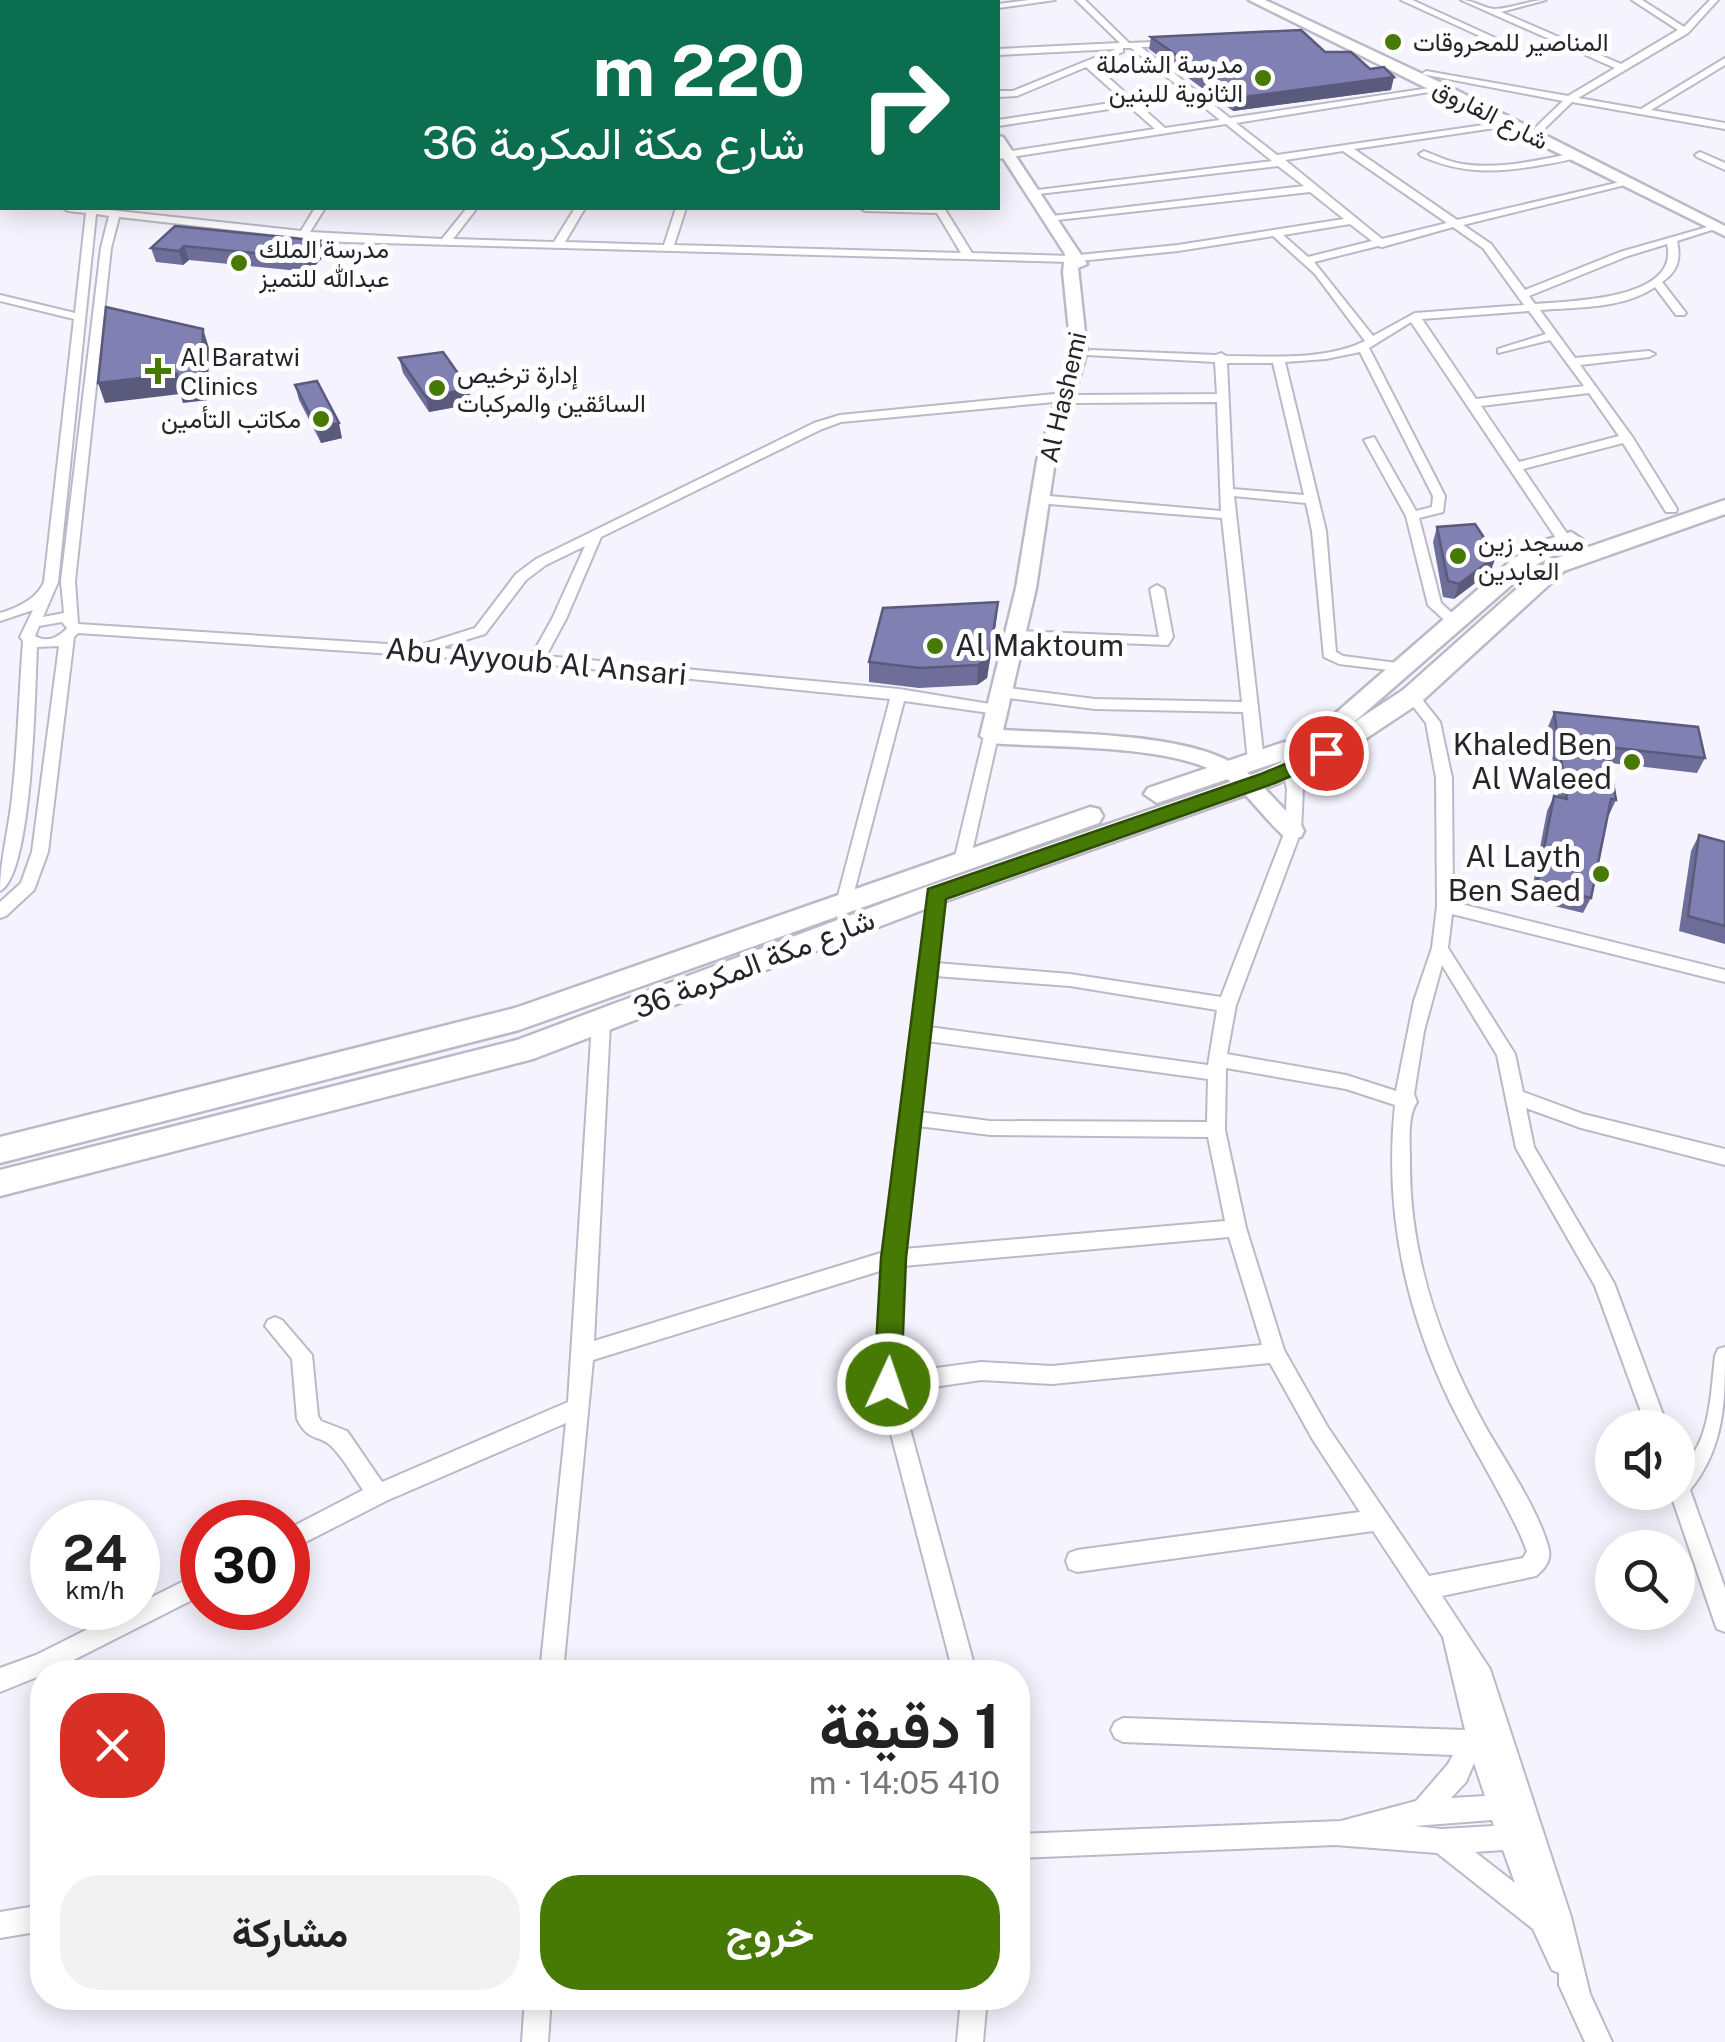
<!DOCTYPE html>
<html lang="ar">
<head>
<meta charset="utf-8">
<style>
	body { margin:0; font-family:"Public Sans",Vazirmatn,sans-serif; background:#f2f2f2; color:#222; direction:rtl; height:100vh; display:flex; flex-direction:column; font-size:38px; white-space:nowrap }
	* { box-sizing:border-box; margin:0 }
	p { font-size:32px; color:#767676 }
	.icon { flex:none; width:55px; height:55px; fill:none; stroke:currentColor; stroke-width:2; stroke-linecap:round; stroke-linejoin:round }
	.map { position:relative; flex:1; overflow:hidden; direction:ltr }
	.details { position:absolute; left:30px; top:1660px; width:1000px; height:350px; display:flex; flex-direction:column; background:#fff; border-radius:40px; box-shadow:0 5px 25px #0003; direction:rtl }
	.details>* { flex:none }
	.hud { position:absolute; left:0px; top:0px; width:1000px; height:210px; box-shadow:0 5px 25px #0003; direction:rtl; background:#0b6e4f; color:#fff; overflow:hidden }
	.tools { position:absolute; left:1595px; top:1410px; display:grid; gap:20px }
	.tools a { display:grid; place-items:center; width:100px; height:100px; border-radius:50%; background:#fff; box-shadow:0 5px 25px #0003; font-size:50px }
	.speed { position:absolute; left:30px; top:1500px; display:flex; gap:20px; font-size:50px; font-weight:700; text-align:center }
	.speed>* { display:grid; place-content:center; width:130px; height:130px; border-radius:50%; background:#fff; box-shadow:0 5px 25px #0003; line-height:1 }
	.speed small { font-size:25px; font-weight:400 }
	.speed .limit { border:15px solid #d22; background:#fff; color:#111 }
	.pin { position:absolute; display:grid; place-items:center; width:85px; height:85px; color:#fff; margin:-42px; border:5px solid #fff; border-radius:50%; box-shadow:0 2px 10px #0007 }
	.me { position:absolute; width:110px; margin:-55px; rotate:3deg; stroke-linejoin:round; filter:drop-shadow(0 0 8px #0008) }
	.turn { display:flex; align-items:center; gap:35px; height:210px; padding:0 30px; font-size:45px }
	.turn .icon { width:130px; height:130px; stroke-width:2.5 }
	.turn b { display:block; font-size:70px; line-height:85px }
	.round { display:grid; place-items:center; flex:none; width:105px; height:105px; border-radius:40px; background:#f2f2f2 }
	.summary { display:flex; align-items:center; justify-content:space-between; height:170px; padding:0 30px }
	h1 { font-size:60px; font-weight:700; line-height:75px }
	.action { display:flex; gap:20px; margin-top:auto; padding:20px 30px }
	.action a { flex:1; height:115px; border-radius:40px; background:#477905; color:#fff; font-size:40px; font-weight:700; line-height:115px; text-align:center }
	.action a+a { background:#f2f2f2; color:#222 }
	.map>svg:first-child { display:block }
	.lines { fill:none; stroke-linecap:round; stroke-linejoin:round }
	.street-casing { stroke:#bab9c8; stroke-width:4 }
	.secondary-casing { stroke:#bab9c8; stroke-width:5 }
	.primary-casing { stroke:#bab9c8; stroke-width:5 }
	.street { fill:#fff; fill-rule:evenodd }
	.secondary { fill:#fff; fill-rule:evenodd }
	.primary { fill:#fff; fill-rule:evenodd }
	.wall { fill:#6f6e9a }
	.shaded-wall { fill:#5a5a7d }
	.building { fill:#8180b3; stroke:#5a5a7d; stroke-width:2.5 }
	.route { fill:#477905; stroke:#2e4f03; stroke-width:2.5 }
	.poi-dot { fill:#477905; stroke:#fff; stroke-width:4 }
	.labels { text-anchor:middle; stroke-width:10; stroke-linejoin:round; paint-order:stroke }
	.far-poi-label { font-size:25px; fill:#26252b; stroke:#fff; text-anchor:start }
	.far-street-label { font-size:25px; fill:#26252b; stroke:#fff }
	.poi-label { font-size:30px; fill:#26252b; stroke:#fff; text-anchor:end }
	.street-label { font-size:30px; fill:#26252b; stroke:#fff }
</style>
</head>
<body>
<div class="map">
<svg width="1725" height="2042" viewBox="0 0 1725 2042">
	<rect width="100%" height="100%" fill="#f5f4fe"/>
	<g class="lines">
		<g class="street-casing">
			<g id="street">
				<polygon points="71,0 80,0 81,2 73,2"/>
				<polygon points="574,0 584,0 585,2 576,2"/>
				<polygon points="1029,0 1055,0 998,8 998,4"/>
				<path d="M1076 0H1085L1129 43 1177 41 1174 46 1141 47 1230 118 1443 86 1448 89 1236 123 1277 155 1511 121V125L1508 126 1354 149 1457 220 1629 180V184L1463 225 1491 244 1525 290 1620 252 1718 224V228L1677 241C1681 259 1678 271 1662 282L1686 313 1684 315H1676L1655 287C1623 309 1577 307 1540 310L1575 358 1649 351 1655 354 1649 357 1580 365 1633 438 1677 509 1676 512H1666L1623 443 1523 469 1572 541 1565 545 1560 544 1411 322 1369 348 1445 496 1443 512 1419 518 1441 603 1464 624 1457 628 1452 627 1428 605 1406 516 1364 440 1374 437 1416 511 1432 507 1433 496 1360 352 1326 359 1285 362 1326 531 1336 652 1343 656 1405 664 1412 668 1405 672 1339 664 1324 657 1312 531 1306 503 1234 496 1264 761 1256 766 1248 761 1243 712 1095 709 1000 697 993 692 1000 687 1095 699 1242 702 1222 518 1049 504 1043 500 1049 496 1221 511 1217 402 1077 403 1071 399 1077 395 1217 394 1215 362 1087 355 1085 353 1091 350 1216 355 1221 353 1226 356C1270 356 1325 361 1365 341L1315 274 1273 236 1178 251 1069 262 344 242 307 238 302 240 297 237 119 217 111 248 75 581 78 624 418 646 475 628 516 574 536 559 814 423 840 415 1065 393 1071 397 1065 401 841 422 822 429 601 537 566 619 546 656 899 689 1002 706V712L997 714 904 701 849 911H837L835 907 890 699 541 664 535 666 529 663 78 633 74 637 48 852 34 890 6 916 0 918V902L21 883 32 852 59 646 37 647C35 687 33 875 0 891 0 859 9 829 12 798 18 745 19 693 23 641L20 637 33 610 0 621V613C17 608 37 599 44 582L74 319 0 301V295L75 313 86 213 68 211 63 208H91L301 231 315 208H325L310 232 442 239 467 208H477L453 239 554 242 575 208H585L565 242 664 245 676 208H686L674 245 961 253 937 213 865 211 860 208H944L972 253 1069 256 1178 245 1344 219 1310 192 1048 221 1047 219 1052 216 1304 186 1278 166 1030 195V191L1272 161 1226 124 998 159V153L1155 129 1129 106 998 126V120L1124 101 1086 67 1017 96 998 97V91H1013L1116 49 998 55V49L1120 43ZM1123 48H1131L1220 120 1165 128 1093 64 1123 52ZM1343 151 1447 223 1382 239 1285 160ZM96 214 109 216 101 248 61 581 64 613 43 617 58 582ZM1350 224 1372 241 1308 257 1283 235ZM1453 227 1483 248 1524 305 1415 313 1373 336 1314 262 1378 246 1382 247ZM1667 244C1681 300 1570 301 1535 304L1529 296 1628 256ZM1529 311 1546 334 1498 349V353L1550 340 1584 386 1476 399 1422 319ZM1227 363H1273L1304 495 1233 489ZM1589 393 1619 436 1519 462 1481 406ZM585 546 552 619 532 655 439 648 485 634 526 580 546 565ZM62 622 67 628C58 638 47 643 35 636L39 626Z"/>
				<polygon points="1401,0 1412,0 1515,47 1508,49"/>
				<path d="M1461 0C1473 0 1483 8 1494 9 1511 9 1529 0 1546 0L1501 12 1621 64 1678 30 1632 0H1642L1684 27 1710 0H1718L1688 33 1578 98 1641 109 1725 58V65L1651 110 1725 123V129L1572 102 1541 132H1535V128L1563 101 1422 74 1426 71 1568 96 1615 68Z"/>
				<polygon points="0,38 2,39 2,43 0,44"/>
				<polygon points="0,83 2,84 2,91 0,90"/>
				<path d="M1424 151C1437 156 1449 162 1462 164 1500 170 1538 160 1575 153L1580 156C1568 161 1554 163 1541 165 1498 173 1461 174 1421 156L1419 154Z"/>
				<polygon points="1700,152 1725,163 1725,170 1697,157 1695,155"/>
				<polygon points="0,195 2,196 2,202 0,202"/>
				<polygon points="1157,585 1164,589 1173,637 1168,645 1019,639 1012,635 1019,631 1159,637 1150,589"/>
				<path d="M1412 691 1417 693 1440 722 1452 778 1453 902 1725 970V982L1452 914 1448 948 1515 1054 1523 1092 1583 1114 1725 1149V1165L1581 1128 1526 1108 1534 1147 1614 1283 1668 1428H1647L1595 1286 1516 1148 1497 1055 1442 965 1424 1031 1414 1094 1417 1102C1407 1116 1410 1144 1410 1162 1409 1254 1441 1346 1485 1426 1505 1461 1540 1512 1549 1550 1551 1562 1544 1569 1536 1576L1442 1596 1490 1669 1571 1917 1590 1994 1612 2042H1585L1559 1985V1973L1552 1970 1533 1929 1437 1853 1335 1845 1018 1858V1834L1341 1821 1416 1801 1448 1764 1453 1755 1123 1742 1115 1738 1111 1730 1115 1722 1123 1718 1465 1730 1443 1637 1373 1531 1077 1572 1069 1569 1066 1561 1069 1553 1077 1550 1360 1512 1313 1440 1270 1363 1052 1384 981 1380 900 1392 976 1672H953L878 1384 883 1270 593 1360 563 1672H540L566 1423 386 1501 288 1551V1529L363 1490C354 1477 345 1461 334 1449 321 1433 309 1444 297 1419L292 1359 265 1326 268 1320 275 1317 282 1320 312 1355 318 1416 321 1421 347 1431 382 1482 568 1402 592 1023 595 1018H607L610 1023 594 1341 884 1252 930 890H942L944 894 936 963 1070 974 1221 997 1285 831 1287 789 1280 756 1288 751 1296 756 1303 789 1301 831 1236 1005 1227 1054 1346 1075 1396 1091 1414 1001 1432 948 1437 906 1436 778 1426 723 1405 696ZM935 976 1070 986 1217 1010 1208 1065 929 1027ZM927 1041 1208 1079 1207 1122 990 1121 919 1112ZM1226 1068 1346 1089 1395 1105C1384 1210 1405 1310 1451 1404 1473 1448 1499 1489 1520 1534L1527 1551 1523 1558 1429 1576 1327 1426 1284 1350 1246 1228 1225 1130ZM918 1126 990 1135 1208 1137 1225 1221 904 1249ZM1229 1237 1262 1345 1052 1366 981 1362 899 1373 903 1266ZM1474 1763 1485 1796 1451 1798 1466 1782ZM1492 1820 1494 1826 1442 1829 1414 1826ZM1503 1850 1515 1883 1475 1852Z"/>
				<polygon points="991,731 998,736 970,861 962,867 954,861 984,736"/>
				<path d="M1725 1347C1725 1402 1725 1447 1690 1490L1725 1588V1632L1717 1629 1714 1621 1670 1492H1678C1678 1464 1693 1461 1702 1436 1711 1411 1712 1382 1715 1356L1718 1349Z"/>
				<polygon points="202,1572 202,1595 50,1672 42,1672 42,1675 0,1692 0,1668 36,1655 130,1608 138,1608 138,1604"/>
				<polygon points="42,1905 42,1931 0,1938 0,1912"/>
				<polygon points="525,1998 551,1998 548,2042 522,2042"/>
				<polygon points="961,1998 987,1998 983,2042 957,2042"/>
			</g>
		</g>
		<g class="secondary-casing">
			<g id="secondary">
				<polygon points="842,0 857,0 858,2 844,2"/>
				<polygon points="1249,0 1265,0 1448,86 1725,226 1725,236"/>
				<path d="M998 136 1003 137 1087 264 1078 268 1087 351 1055 461 1036 588 1003 730C1066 734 1188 732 1239 767 1263 782 1279 807 1301 825L1304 831 1301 837H1285C1262 817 1245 788 1218 773 1165 744 1053 748 991 743L980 736 1016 588 1037 461 1071 351 1063 272 1065 254 998 150Z"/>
			</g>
		</g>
		<g class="primary-casing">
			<g id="primary">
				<polygon points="1725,500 1725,514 1564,571 1421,702 1335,759 1277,784 946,901 533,1059 0,1196 0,1170 517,1040 926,887 1259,772 1317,747 1350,725 1333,725 1329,719 1514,558 1546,540 1571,532 1582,539 1531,568 1353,723 1403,690 1548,561"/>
				<polygon points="1284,742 1293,745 1297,751 1293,757 1157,803 1144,794 1148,788"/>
				<polygon points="1090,807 1099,809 1103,816 1099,823 519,1030 0,1163 0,1137 515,1008"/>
			</g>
		</g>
		<use href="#street" class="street"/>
		<use href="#secondary" class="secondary"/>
		<use href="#primary" class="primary"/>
	</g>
	<g class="wall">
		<polygon points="1151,37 1325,52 1391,90 1233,111 1149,49"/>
		<polygon points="175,226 325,255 309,272 189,260 183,265 156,262 151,248"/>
		<polygon points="399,358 472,404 429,412 403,373"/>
		<polygon points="295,385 342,438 321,443 299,400"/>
		<polygon points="1437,527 1491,571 1454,599 1443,597 1433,542"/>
		<polygon points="996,622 987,678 977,685 919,688 869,682 869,662"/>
		<polygon points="1554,712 1705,758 1697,773 1610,763 1616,800 1609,815 1608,815 1591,898 1583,913 1530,900 1547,811 1554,796 1558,797 1548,727"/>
		<polygon points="1699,835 1725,842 1725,944 1679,931 1691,851"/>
	</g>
	<g class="shaded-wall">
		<polygon points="1394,77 1391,90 1233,111 1236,98"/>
		<polygon points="321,241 325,255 309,272 305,258"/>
		<polygon points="184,246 189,260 183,265 179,251"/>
		<polygon points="203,329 209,348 208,400 183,403 180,394 105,403 98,383 177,374"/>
		<polygon points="469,389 472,404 429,412 426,397"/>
		<polygon points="339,423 342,438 321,443 317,428"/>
		<polygon points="1496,556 1491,571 1454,599 1459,584"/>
		<polygon points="998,602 996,622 987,678 977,685 978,665"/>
	</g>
	<g class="building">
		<polygon points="1301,30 1325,52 1351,52 1370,69 1384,67 1394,77 1236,98 1151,37"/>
		<polygon points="175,226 321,241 305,258 184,246 179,251 151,248"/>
		<polygon points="106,307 203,329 202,380 176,383 177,374 98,383"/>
		<polygon points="443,352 469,389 426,397 399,358"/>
		<polygon points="317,381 339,423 317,428 295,385"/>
		<polygon points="1475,524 1496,556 1459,584 1448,581 1437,527"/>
		<polygon points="998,602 989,658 978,665 920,668 869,662 883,608"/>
		<polygon points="1554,712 1698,727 1705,758 1607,747 1616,800 1611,799 1591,898 1537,885 1554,796 1567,799"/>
		<polygon points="1699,835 1725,842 1725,926 1688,916"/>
	</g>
	<polygon class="route" points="1326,747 1333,748 1333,758 1275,783 946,899 906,1258 901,1384 897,1392 888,1396 878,1392 874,1384 881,1258 928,889 1261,774"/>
	<g class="poi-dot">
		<circle cx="1393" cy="42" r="10"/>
		<circle cx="1263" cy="78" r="10"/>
		<circle cx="239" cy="263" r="10"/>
		<path d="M153 356h10v10h10v10h-10v10h-10v-10h-10v-10h10z"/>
		<circle cx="437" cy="388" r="10"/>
		<circle cx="321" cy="419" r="10"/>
		<circle cx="1458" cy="556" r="10"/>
		<circle cx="935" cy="646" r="10"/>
		<circle cx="1632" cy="762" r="10"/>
		<circle cx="1601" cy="874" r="10"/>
	</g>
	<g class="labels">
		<g class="far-poi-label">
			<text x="1413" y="51">المناصير للمحروقات</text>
			<text x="1243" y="73" text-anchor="end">مدرسة الشاملة<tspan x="1243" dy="29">الثانوية للبنين</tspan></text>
			<text x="259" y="258">مدرسة الملك<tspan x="259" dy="29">عبدالله للتميز</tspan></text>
			<text x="180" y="366">Al Baratwi<tspan x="180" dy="29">Clinics</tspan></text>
			<text x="457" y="383">إدارة ترخيص<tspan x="457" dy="29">السائقين والمركبات</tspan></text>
			<text x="301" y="428" text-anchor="end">مكاتب التأمين</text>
			<text x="1478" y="551">مسجد زين<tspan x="1478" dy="29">العابدين</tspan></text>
		</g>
		<g class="far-street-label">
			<text transform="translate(1491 114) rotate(27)" y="9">شارع الفاروق</text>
			<text transform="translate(1063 397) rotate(-77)" y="9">Al Hashemi</text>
		</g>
		<g class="poi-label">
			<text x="955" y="656" text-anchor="start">Al Maktoum</text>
			<text x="1612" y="755">Khaled Ben<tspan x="1612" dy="34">Al Waleed</tspan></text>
			<text x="1581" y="867">Al Layth<tspan x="1581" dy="34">Ben Saed</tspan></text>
		</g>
		<g class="street-label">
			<text transform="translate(536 662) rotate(5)" y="10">Abu Ayyoub Al Ansari</text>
			<text transform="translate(754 964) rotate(-21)" y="10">شارع مكة المكرمة 36</text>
		</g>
	</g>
</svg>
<div class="tools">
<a><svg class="icon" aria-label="sound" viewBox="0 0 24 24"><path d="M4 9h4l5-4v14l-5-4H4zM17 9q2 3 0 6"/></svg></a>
<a><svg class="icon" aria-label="search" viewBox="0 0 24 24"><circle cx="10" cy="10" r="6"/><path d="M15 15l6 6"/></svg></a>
</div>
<div class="speed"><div>24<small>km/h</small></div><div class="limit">30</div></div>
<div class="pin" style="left:1326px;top:753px;background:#d93025"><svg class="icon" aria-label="arrive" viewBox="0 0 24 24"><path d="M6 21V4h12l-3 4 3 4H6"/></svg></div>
<svg class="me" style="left:888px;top:1384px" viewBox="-20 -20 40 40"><circle r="17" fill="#477905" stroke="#fff" stroke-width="3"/><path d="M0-11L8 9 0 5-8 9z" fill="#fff"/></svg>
<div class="hud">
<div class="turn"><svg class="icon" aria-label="right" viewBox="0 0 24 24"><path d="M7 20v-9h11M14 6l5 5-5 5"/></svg><div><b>220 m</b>شارع مكة المكرمة 36</div></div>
</div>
<section class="details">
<div class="summary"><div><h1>1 دقيقة</h1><p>410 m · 14:05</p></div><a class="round" style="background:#d93025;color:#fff"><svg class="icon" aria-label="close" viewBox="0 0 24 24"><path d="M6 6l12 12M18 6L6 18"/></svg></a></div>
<div class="action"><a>خروج</a><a>مشاركة</a></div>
</section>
</div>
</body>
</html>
